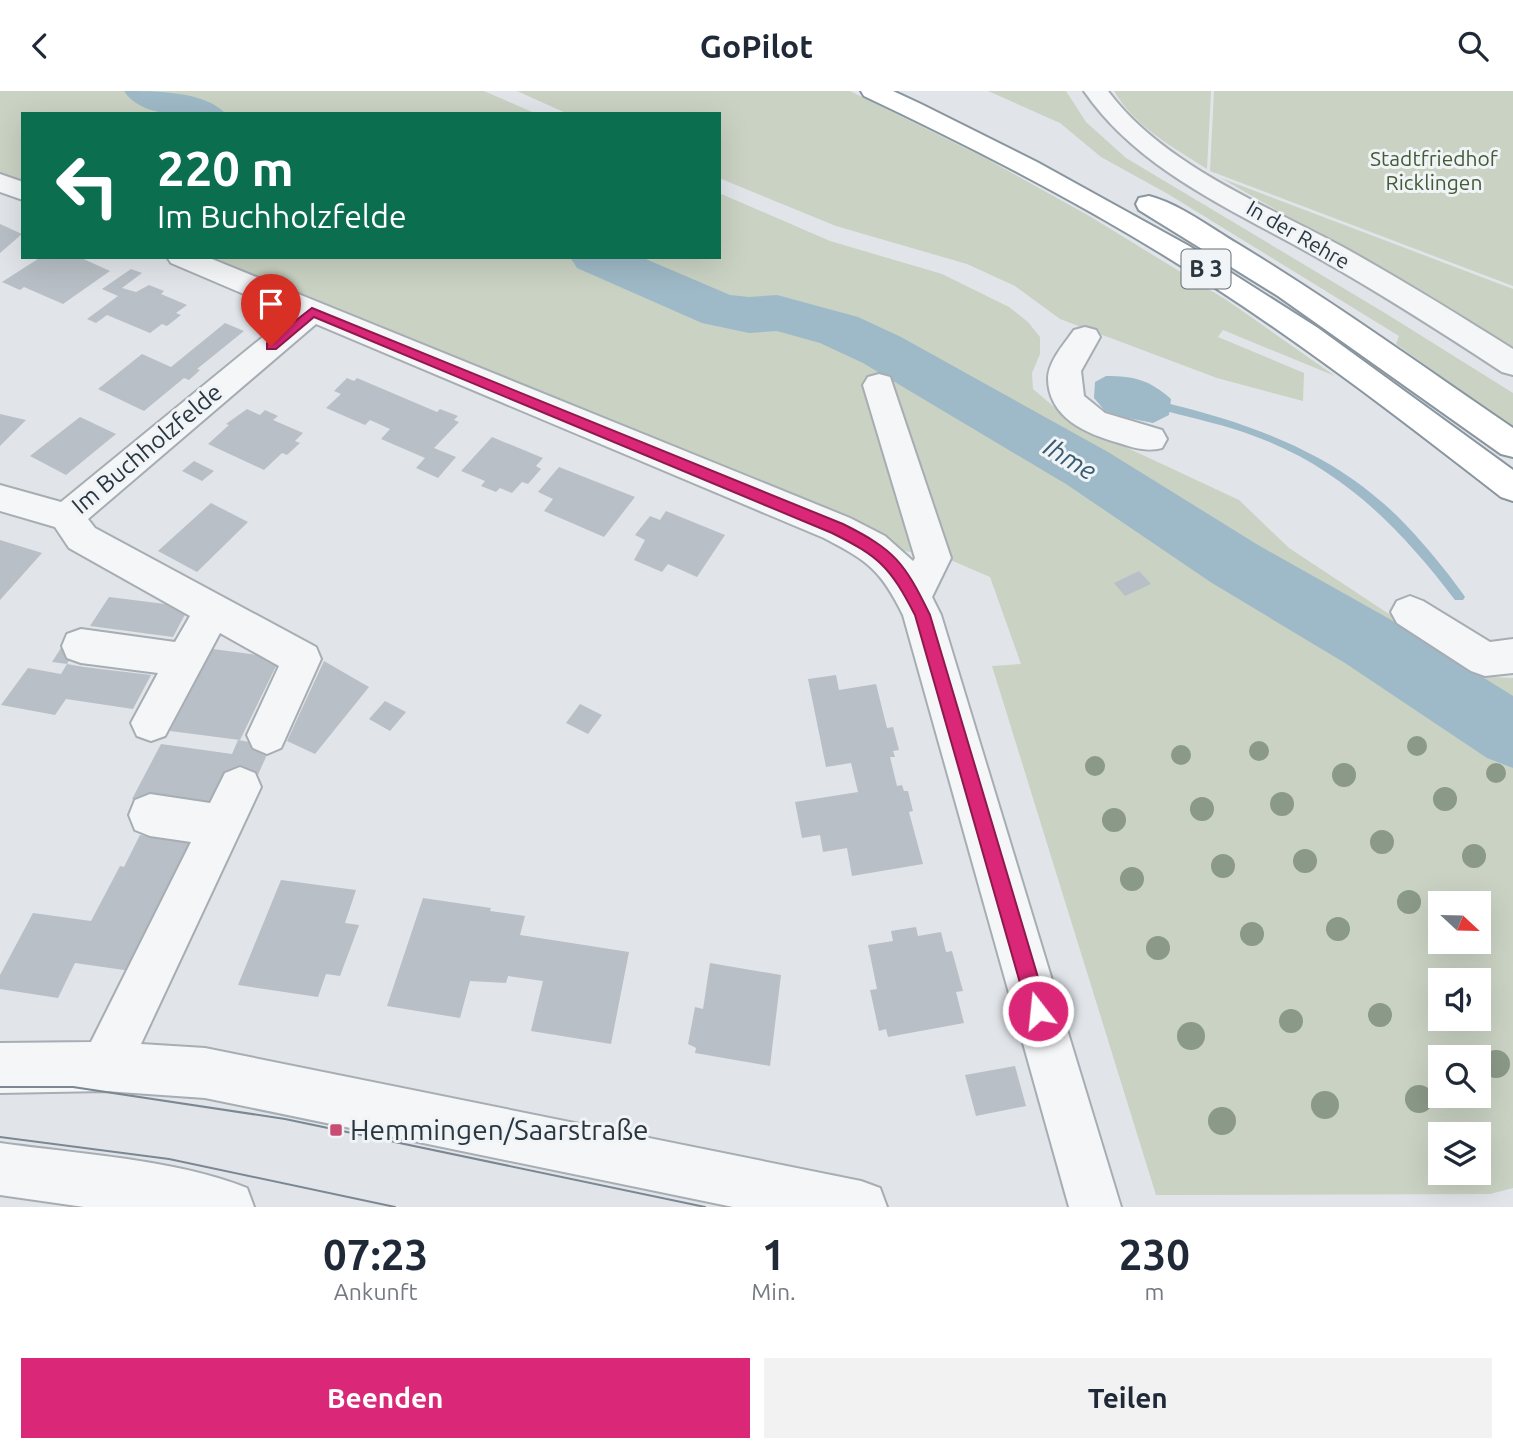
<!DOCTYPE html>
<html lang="de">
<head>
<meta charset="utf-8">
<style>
	body { margin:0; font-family:Ubuntu,sans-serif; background:#f2f2f3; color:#1f2937; height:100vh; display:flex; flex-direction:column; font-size:26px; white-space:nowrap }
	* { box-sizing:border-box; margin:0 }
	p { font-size:23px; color:#747a83 }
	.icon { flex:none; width:38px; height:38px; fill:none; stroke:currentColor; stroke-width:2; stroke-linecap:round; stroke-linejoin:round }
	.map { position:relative; height:1116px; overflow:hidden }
	.drawer { display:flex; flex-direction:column; background:#fff; flex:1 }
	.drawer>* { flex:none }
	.guide { position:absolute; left:21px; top:21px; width:700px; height:147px; border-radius:0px; box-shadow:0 7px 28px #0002; background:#0b6e4f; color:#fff; overflow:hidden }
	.needle { width:46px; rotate:112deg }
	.buttons { position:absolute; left:1428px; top:800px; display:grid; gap:14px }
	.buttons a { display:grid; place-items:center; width:63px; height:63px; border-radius:0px; background:#fff; box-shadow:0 7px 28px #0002; font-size:35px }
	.pin { position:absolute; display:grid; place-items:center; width:60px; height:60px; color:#fff; margin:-72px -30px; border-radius:50% 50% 50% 0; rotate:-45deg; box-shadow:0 0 7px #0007 }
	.pin .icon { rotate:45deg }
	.me { position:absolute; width:77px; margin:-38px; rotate:344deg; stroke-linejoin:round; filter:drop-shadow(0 0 5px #0008) }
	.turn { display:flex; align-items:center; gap:24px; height:147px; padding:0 21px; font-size:32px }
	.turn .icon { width:91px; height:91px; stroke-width:2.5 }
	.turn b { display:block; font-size:49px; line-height:60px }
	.eta { display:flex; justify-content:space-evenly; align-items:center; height:119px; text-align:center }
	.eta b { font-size:42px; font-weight:700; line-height:49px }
	.primary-button { display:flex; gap:14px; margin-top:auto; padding:14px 21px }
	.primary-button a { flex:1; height:80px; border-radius:0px; background:#db2777; color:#fff; font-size:28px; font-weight:700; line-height:80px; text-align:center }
	.primary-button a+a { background:#f2f2f3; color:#1f2937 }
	header { display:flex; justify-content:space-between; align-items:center; height:91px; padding:0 21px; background:#fff; font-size:32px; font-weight:700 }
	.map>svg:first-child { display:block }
	.green { fill:#c9d2c3; fill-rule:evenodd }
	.water { fill:#9eb9c7 }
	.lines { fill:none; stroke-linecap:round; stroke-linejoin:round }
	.stream { fill:#9eb9c7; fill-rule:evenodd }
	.river { fill:#9eb9c7; fill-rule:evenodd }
	.building { fill:#b8bfc6 }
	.minor-casing { stroke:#a6adb3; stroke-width:4 }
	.highway-casing { stroke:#89959f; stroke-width:4 }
	.minor { fill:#f4f6f7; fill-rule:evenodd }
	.highway { fill:#fff; fill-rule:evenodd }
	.tram { stroke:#7b8792; stroke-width:2 }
	.tree { fill:#8b9988 }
	.route { fill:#db2777; stroke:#8e194d; stroke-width:2 }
	.poi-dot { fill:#c84c73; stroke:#f0f4f6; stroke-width:2.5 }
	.labels { text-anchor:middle; stroke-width:6; stroke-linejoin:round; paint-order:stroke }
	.far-park-label { font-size:21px; fill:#445b38; stroke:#f0f4f6 }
	.far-street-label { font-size:21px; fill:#2a3640; stroke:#f0f4f6 }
	.shield { fill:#f0f4f6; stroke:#656f77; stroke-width:2 }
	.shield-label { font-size:23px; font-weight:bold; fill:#2a3640 }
	.street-label { font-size:24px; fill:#2a3640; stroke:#f0f4f6 }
	.water-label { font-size:26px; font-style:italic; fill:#365b72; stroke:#f0f4f6 }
	.near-poi-label { font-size:28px; fill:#2a3640; stroke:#f0f4f6; text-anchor:start }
</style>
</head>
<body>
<header><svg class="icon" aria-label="back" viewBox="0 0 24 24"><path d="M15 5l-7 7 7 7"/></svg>GoPilot<svg class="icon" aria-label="search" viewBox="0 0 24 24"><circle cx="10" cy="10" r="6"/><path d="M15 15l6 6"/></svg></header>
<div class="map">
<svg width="1513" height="1116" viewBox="0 0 1513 1116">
	<rect width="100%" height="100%" fill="#e1e5e9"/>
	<g class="green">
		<polygon points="0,0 484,0 537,23 23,23 23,92 0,83"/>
		<polygon points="517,0 850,0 985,67 1091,126 1228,210 1335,285 1223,239 1218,246 1304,282 1303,310 1217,287 1060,228 1015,195 967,173 836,135 719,87 719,23 568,23"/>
		<polygon points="988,0 1066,0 1086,31 1126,67 1385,222 1513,302 1513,337 1396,253 1399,245 1168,103 1101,66 1060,32"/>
		<path d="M1114 0H1211L1207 78C1173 56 1135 36 1114 0Z"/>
		<polygon points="1214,0 1513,0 1513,195 1210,80"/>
		<polygon points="1221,87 1513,198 1513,256"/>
		<path d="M719 102 830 150 942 183 1009 216 1028 231 1040 246V263L1032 282 1033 298 1072 331 1239 409 1289 457 1442 558 1493 586 1513 587V636L1374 547 1240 469 1091 373 985 312 977 319 1083 382 1224 477 1368 564 1513 656V1097L1490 1103 1156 1104 992 575 1021 573 990 486 946 467 899 459 836 421 207 166H719ZM1440 812H1479V850H1440ZM1440 889H1479V928H1440ZM1440 966H1479V1004H1440ZM1440 1043H1479V1082H1440Z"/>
	</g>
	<path class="water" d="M1106 285C1135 285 1149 289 1171 308L1169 324 1153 332 1128 327 1105 320 1094 307 1095 291Z"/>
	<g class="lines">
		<path class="stream" d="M1170 313C1259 335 1340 365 1405 433 1426 455 1445 478 1463 503L1465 506 1463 509H1455C1400 437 1342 377 1254 345 1225 334 1196 328 1166 320L1165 317Z"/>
		<g class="river">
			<path d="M124 0C155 0 205 0 226 23 194 23 144 30 124 0Z"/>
			<polygon points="570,166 641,166 730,204 749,206 777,204 858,226 901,246 1108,361 1258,454 1393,530 1513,605 1513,677 1487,667 1345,572 1212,492 1066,393 863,272 820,252 777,240 749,242 702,232 577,177"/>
		</g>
	</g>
	<g class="building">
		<polygon points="0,133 22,143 0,162"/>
		<polygon points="41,166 79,166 110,180 63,213 24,196 20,199 2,191"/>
		<polygon points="131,178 142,182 122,197 136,201 149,194 164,200 161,203 187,214 176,222 181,224 167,235 162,233 150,242 107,224 96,232 87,228 118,205 102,198"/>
		<polygon points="225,232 244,240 197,278 200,279 189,289 184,287 144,320 98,298 142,263 171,276"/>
		<polygon points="347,287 354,290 357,287 437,321 440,318 458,325 454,329 459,331 434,357 456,366 438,387 416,377 425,367 381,348 390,338 370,329 365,334 326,317 341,303 334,300"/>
		<polygon points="247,318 260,324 265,319 278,325 273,329 303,342 295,350 300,352 287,364 282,362 264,379 208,353 229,334 226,333"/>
		<polygon points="0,323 26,329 0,355"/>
		<polygon points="80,326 116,343 66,384 30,365"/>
		<polygon points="492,346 543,367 536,375 541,378 528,393 522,391 512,402 500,397 496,401 481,395 485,390 461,380"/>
		<polygon points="194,370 214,380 202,390 182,380"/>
		<polygon points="559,376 635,406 604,446 544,420 553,408 538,401"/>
		<polygon points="211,412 248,431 197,481 158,460"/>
		<polygon points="666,420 725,444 697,486 668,473 662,481 634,469 645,449 635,444 650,425 660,429"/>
		<polygon points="0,449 42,462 0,509"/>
		<polygon points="1139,480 1151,493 1125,505 1114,492"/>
		<polygon points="109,506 189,516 173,546 90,535"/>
		<polygon points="66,549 81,551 67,573 52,571"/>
		<polygon points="213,558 280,567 240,649 170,640"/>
		<polygon points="324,570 369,596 315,663 287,650"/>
		<polygon points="67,573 84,576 151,584 133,618 66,608 55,624 1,614 28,577 61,583"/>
		<polygon points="836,584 839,599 876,593 887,637 893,636 899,659 893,660 895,666 890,666 897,695 902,694 904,700 908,700 913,720 909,721 923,773 852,785 847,757 823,761 820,744 802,747 795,711 858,701 851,672 826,676 808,588"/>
		<polygon points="385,610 406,621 390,640 369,628"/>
		<polygon points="580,613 602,624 588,643 566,632"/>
		<polygon points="238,649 263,653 266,666 256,688 210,719 132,708 161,653 232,663"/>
		<polygon points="140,744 194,751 138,881 75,872 58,907 0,898 0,884 33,822 91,830 120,775 124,776"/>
		<polygon points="281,789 356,799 345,832 359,834 340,885 326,883 318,906 238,894"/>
		<polygon points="423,807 491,817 490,820 525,825 520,844 629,861 611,953 531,940 543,890 508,885 506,892 470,890 460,927 387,915"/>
		<polygon points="916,836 918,845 941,841 946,861 952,860 963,900 956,901 964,932 888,946 886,938 879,940 870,899 877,898 868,854 893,850 891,840"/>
		<polygon points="710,872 781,884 770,975 695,962 696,957 688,953 695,916 703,918"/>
		<polygon points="1015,975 1026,1015 976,1025 965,984"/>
	</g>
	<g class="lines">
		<g class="minor-casing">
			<g id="minor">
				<path d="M1084 0H1108C1162 73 1265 114 1343 156 1401 188 1457 223 1513 258V284L1502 281C1444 243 1385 205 1325 171 1241 122 1141 83 1084 0Z"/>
				<polygon points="0,83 23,91 23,109 0,101"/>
				<path d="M167 166H207L850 427 885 445 913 470 915 467 863 294 868 286 879 283 890 286 951 467 932 506 941 524 1121 1116H1069L903 524C881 479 868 470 824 447L316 233 88 428 95 437 316 556 321 568 281 657 267 663 253 657 247 644 279 575 220 542 165 645 151 650 137 645 131 632 158 582 81 572 67 567 62 555 67 543 81 538 175 551 190 525 69 457 55 436 0 420V394L61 411 291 223 171 172Z"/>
				<path d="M1085 236 1096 239 1100 246 1081 280 1084 305 1105 322 1162 339 1167 348 1162 357C1147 361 1134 357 1119 352 1087 343 1048 327 1048 287 1049 269 1065 252 1074 239Z"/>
				<polygon points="1410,505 1423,510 1490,551 1513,548 1513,582 1485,585 1471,580 1397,532 1391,521 1397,510"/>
				<polygon points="240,676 255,682 261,696 141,953 205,957 861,1090 880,1097 887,1116 733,1116 205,1007 105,1000 0,1002 0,952 91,951 191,751 150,745 135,739 129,724 135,709 150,703 210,712 225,682"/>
				<path d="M0 1052C77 1063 175 1068 247 1097L254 1116H84L0 1104Z"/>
			</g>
		</g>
		<g class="highway-casing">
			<g id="highway">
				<path d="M861 0H893L921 13 1037 71 1189 155 1318 237 1513 379V410L1501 406C1407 333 1314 261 1214 196 1103 123 984 62 864 5Z"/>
				<path d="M1149 105C1180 113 1211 137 1238 153 1332 210 1422 275 1513 337V366L1501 363 1278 205 1139 119 1136 113 1139 107Z"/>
			</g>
		</g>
		<use href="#minor" class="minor"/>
		<use href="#highway" class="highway"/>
		<g class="tram">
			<polyline points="0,996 73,996 285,1028 705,1116"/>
			<polyline points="0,1046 169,1068 395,1116"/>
		</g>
	</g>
	<g class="tree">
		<circle cx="1417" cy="655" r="10"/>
		<circle cx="1259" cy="660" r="10"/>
		<circle cx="1181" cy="664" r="10"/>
		<circle cx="1095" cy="675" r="10"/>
		<circle cx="1496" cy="682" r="10"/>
		<circle cx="1344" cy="684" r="12"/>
		<circle cx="1445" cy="708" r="12"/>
		<circle cx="1282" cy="713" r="12"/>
		<circle cx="1202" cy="718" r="12"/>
		<circle cx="1114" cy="729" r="12"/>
		<circle cx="1382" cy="751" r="12"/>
		<circle cx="1474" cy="765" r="12"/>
		<circle cx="1305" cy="770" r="12"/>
		<circle cx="1223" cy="775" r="12"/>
		<circle cx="1132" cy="788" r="12"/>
		<circle cx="1409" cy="811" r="12"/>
		<circle cx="1338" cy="838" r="12"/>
		<circle cx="1252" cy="843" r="12"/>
		<circle cx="1158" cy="857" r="12"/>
		<circle cx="1380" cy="924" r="12"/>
		<circle cx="1291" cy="930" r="12"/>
		<circle cx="1191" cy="945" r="14"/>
		<circle cx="1496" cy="973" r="14"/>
		<circle cx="1419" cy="1008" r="14"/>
		<circle cx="1325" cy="1014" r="14"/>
		<circle cx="1222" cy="1030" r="14"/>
	</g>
	<path class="route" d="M312 217 843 433C895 459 904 471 930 524L1048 920 1045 927 1038 930 1031 927 1028 920 915 524C890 476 880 466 832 442L314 226 276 258H267V252Z"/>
	<rect class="poi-dot" x="329" y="1032" width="14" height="14" rx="3.5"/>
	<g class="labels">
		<g class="far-park-label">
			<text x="1434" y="75">Stadtfriedhof<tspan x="1434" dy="24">Ricklingen</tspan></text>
		</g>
		<g class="far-street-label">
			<text transform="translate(1298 144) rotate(30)" y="7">In der Rehre</text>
		</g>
		<rect class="shield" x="1181.5" y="158.5" width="49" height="39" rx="5"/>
		<g class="shield-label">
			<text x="1206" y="186">B 3</text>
		</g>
		<g class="street-label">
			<text transform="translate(147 358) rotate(-40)" y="8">Im Buchholzfelde</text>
		</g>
		<g class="water-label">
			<text transform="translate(1070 368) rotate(31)" y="9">Ihme</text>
		</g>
		<g class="near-poi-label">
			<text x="350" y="1049">Hemmingen/Saarstraße</text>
		</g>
	</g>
</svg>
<div class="buttons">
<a><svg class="needle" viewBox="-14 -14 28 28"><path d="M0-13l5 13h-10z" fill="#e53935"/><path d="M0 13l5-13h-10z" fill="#747a83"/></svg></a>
<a><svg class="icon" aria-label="sound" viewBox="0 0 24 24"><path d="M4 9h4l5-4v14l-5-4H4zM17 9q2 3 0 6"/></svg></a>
<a><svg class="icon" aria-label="search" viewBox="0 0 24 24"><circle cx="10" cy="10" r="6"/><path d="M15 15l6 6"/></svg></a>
<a><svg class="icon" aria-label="layers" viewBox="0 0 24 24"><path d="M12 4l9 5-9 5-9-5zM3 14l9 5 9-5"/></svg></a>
</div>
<div class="pin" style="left:271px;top:255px;background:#d93025"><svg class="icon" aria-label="arrive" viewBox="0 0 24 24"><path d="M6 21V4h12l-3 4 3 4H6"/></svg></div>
<svg class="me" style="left:1038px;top:920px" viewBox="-20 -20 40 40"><circle r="17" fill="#db2777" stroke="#fff" stroke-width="3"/><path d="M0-11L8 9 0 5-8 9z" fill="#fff"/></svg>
<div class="guide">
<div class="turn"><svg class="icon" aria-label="left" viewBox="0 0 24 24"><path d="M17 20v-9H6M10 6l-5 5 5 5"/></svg><div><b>220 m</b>Im Buchholzfelde</div></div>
</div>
</div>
<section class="drawer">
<div class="eta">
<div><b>07:23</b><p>Ankunft</p></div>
<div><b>1</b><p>Min.</p></div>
<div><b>230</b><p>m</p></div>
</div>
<div class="primary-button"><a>Beenden</a><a>Teilen</a></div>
</section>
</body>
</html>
